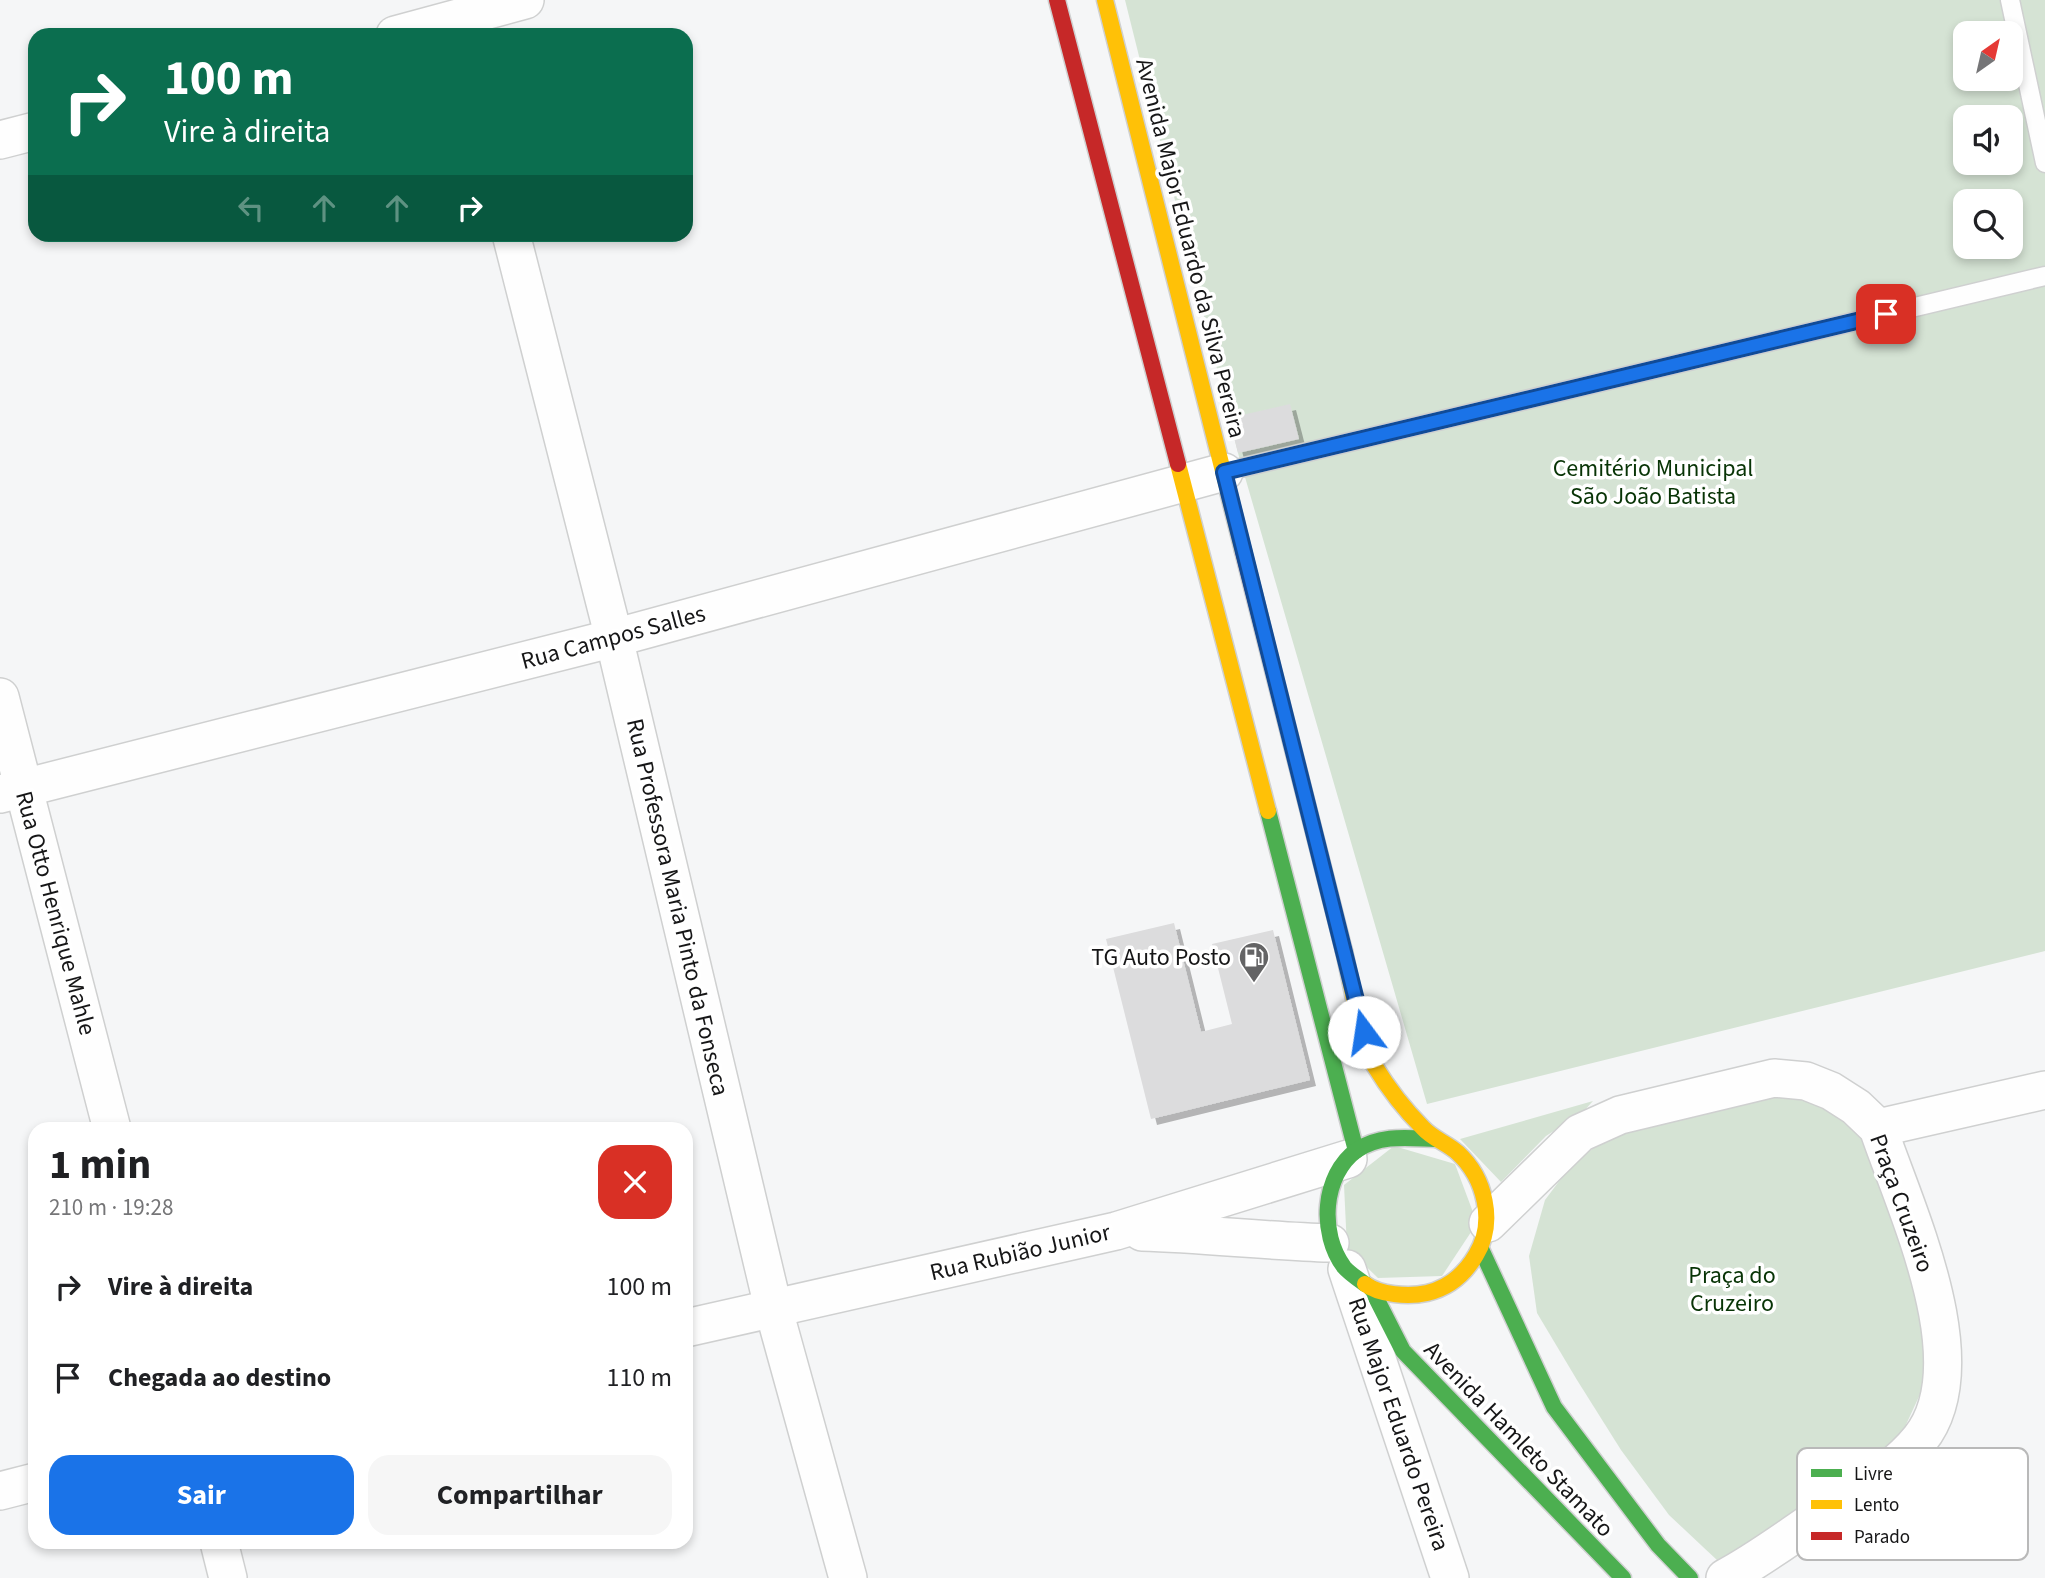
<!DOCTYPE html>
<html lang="pt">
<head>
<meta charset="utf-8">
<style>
	body { margin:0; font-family:"Source Sans 3",sans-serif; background:#f6f6f6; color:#202124; height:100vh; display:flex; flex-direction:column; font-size:26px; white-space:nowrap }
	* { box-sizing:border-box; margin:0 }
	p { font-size:23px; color:#757577 }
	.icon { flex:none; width:38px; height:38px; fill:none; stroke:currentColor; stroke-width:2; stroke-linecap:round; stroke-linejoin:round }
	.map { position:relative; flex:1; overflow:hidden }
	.panel { position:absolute; left:28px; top:1122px; width:665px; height:427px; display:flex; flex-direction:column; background:#fff; border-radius:21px; box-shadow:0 4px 10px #0003 }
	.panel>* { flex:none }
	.hud { position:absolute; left:28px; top:28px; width:665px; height:214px; border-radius:21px; box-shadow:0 4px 10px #0003; background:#0b6e4f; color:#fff; overflow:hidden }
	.needle { width:46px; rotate:34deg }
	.controls { position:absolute; left:1953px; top:21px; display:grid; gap:14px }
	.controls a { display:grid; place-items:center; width:70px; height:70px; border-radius:14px; background:#fff; box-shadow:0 4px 10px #0003; font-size:35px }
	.pin { position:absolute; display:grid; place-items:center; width:60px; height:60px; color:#fff; margin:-30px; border-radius:14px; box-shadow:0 4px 10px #0006 }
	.me { position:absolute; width:77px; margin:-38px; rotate:346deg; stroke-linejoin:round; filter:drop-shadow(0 0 5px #0008) }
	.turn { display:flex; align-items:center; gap:24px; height:147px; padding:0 21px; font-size:32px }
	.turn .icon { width:91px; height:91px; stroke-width:2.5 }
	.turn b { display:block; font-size:49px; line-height:60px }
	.lanes { display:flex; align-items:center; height:66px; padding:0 21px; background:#0003; justify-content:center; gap:35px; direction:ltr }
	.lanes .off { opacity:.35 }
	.round { display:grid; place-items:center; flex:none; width:74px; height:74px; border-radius:21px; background:#f6f6f6 }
	.summary { display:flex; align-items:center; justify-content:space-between; height:119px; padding:0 21px }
	h1 { font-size:42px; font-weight:700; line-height:52px }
	.button { display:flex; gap:14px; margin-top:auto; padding:14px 21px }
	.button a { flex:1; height:80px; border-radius:21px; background:#1a73e8; color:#fff; font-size:28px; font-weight:700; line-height:80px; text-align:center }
	.button a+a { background:#f6f6f6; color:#202124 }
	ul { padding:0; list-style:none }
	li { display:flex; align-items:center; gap:21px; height:91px; padding:0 21px }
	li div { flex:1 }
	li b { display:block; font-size:26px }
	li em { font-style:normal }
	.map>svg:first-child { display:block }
	.green { fill:#d5e3d4; fill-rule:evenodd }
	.building { fill:#dcdcdd; filter:url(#shadow) }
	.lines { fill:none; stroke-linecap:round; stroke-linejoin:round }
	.lane-casing { stroke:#cfd0d0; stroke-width:21 }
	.street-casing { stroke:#cfd0d0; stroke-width:40 }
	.fast-casing { stroke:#cfd0d0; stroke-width:19 }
	.slow-casing { stroke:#cfd0d0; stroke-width:19 }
	.jam-casing { stroke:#cfd0d0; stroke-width:19 }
	.lane { stroke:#fefefe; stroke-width:18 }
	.street { stroke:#fefefe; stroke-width:37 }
	.fast { stroke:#4caf50; stroke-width:16 }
	.slow { stroke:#ffc107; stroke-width:16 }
	.jam { stroke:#c62828; stroke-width:16 }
	.route-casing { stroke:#114b97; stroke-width:18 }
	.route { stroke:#1a73e8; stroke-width:12 }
	.labels { text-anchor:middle; stroke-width:7; stroke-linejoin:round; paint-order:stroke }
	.street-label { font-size:24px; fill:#161617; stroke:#fff }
	.park-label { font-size:24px; fill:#083406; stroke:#fff }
	.poi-label { font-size:24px; fill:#161617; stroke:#fff; text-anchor:end }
	.key { fill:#fff; stroke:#b9b9b9; stroke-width:2 }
	.key-label { font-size:19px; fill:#161617 }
</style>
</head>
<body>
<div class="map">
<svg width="2045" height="1578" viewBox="0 0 2045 1578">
	<defs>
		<filter id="shadow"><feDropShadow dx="6" dy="6" stdDeviation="0" flood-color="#0004"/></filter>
	</defs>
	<rect width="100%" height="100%" fill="#f5f6f7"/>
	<g class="green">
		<path d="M1125 0H2045V951L1427 1104 1238 453ZM1965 33H2011V79H1965ZM1965 117H2011V163H1965ZM1965 201H2011V247H1965Z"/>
		<polygon points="1773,1093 1819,1100 1871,1143 1929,1322 1922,1390 1904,1429 1869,1466 1718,1561 1669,1515 1621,1450 1577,1380 1537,1313 1529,1256 1545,1200 1575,1160 1624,1129"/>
		<polygon points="1593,1101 1583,1112 1546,1136 1501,1182 1460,1139"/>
		<polygon points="1394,1146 1455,1164 1477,1223 1442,1276 1378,1278 1347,1248 1344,1185"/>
	</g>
	<g class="building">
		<polygon points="1290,404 1299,439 1238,453 1229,418"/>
		<polygon points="1174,923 1201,1032 1232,1024 1212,944 1273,930 1310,1080 1151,1119 1106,939"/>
	</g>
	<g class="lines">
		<g class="lane-casing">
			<g id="lane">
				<polyline points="2010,0 2045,163"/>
				<polyline points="1224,472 2045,276"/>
			</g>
		</g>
		<g class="street-casing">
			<g id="street">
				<polyline points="395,35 525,0"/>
				<polyline points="0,140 35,131"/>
				<polyline points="511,234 614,638 773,1307 848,1578"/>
				<polyline points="0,697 112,1129"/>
				<polyline points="0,794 614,638 1224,472"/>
				<polyline points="1878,1128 2045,1090"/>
				<path d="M1488 1223 1580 1133 1620 1115 1774 1078 1806 1081 1831 1091 1856 1107 1878 1128C1905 1208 1980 1364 1920 1439 1895 1470 1860 1489 1828 1511 1794 1533 1761 1559 1725 1578"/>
				<path d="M1142 1232C1205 1234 1267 1241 1330 1243"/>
				<polyline points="1347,1269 1450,1578"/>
				<polyline points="686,1328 1116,1231 1348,1159"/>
				<polyline points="0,1491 35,1482"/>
				<polyline points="219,1542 228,1578"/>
			</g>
		</g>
		<g class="fast-casing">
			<g id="fast">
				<polyline points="1268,811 1356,1151"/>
				<polyline points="1481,1249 1554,1407 1658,1545 1690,1578"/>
				<path d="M1365 1284C1358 1279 1349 1273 1344 1267 1319 1234 1322 1175 1357 1150 1381 1134 1408 1138 1435 1139"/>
				<polyline points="1371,1288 1403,1351 1623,1578"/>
			</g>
		</g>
		<g class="slow-casing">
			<g id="slow">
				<polyline points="1105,0 1243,551"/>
				<polyline points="1178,464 1268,811"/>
				<path d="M1344 951C1351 981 1360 1040 1374 1065 1388 1088 1404 1109 1423 1128 1433 1139 1447 1143 1458 1153 1485 1178 1496 1222 1476 1255 1465 1274 1448 1288 1427 1293 1409 1297 1379 1295 1365 1284"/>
			</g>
		</g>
		<g class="jam-casing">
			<g id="jam">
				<polyline points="1057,0 1178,464"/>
				<polyline points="1243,551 1344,951"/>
			</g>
		</g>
		<use href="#lane" class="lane"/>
		<use href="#street" class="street"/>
		<use href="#fast" class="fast"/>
		<use href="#slow" class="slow"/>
		<use href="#jam" class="jam"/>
	</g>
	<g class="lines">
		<g class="route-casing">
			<polyline id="route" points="1364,1032 1224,472 1886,314"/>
		</g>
		<use href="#route" class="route"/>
	</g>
	<defs>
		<g id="fuel-pin" transform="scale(1.575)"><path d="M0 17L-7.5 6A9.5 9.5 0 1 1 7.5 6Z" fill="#646465" stroke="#fff"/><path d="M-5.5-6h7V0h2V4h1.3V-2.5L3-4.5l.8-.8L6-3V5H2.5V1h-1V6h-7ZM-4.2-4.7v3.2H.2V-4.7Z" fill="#fff"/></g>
	</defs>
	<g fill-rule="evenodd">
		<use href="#fuel-pin" x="1254" y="957"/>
	</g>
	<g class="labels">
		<g class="street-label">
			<text transform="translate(1191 248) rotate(76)" y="8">Avenida Major Eduardo da Silva Pereira</text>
			<text transform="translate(613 637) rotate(-15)" y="8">Rua Campos Salles</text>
			<text transform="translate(678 907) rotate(77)" y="8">Rua Professora Maria Pinto da Fonseca</text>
			<text transform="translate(56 913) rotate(75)" y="8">Rua Otto Henrique Mahle</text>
			<text transform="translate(1902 1203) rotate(70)" y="8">Praça Cruzeiro</text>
			<text transform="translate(1020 1252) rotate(-13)" y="8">Rua Rubião Junior</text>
			<text transform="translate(1399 1424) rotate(71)" y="8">Rua Major Eduardo Pereira</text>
			<text transform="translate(1519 1439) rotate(46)" y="8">Avenida Hamleto Stamato</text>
		</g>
		<g class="park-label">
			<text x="1653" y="476">Cemitério Municipal<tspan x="1653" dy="28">São João Batista</tspan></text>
			<text x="1732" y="1283">Praça do<tspan x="1732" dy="28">Cruzeiro</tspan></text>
		</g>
		<g class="poi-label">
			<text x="1231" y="965">TG Auto Posto</text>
		</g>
	</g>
	<rect x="1797" y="1448" width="231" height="112" rx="10" class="key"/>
	<rect x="1811" y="1469" width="31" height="8" fill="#4caf50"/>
	<rect x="1811" y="1500" width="31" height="9" fill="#ffc107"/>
	<rect x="1811" y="1532" width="31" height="8" fill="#c62828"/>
	<g class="key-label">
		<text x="1854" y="1480">Livre</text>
		<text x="1854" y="1511">Lento</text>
		<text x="1854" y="1543">Parado</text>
	</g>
</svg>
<div class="controls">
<a><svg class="needle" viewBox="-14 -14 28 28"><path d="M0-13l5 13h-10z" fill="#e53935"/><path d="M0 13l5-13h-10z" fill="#757577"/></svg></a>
<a><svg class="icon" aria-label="sound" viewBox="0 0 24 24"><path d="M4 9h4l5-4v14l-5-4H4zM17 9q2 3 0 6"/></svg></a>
<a><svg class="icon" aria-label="search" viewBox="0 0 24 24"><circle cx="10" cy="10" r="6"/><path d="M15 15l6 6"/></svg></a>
</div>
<div class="pin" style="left:1886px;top:314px;background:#d93025"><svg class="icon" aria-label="arrive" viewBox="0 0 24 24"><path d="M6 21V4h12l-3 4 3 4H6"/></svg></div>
<svg class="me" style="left:1364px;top:1032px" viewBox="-20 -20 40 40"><circle r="19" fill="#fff"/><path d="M0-13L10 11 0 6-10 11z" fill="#1a73e8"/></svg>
<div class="hud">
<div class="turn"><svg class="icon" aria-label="right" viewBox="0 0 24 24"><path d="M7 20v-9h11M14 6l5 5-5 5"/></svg><div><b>100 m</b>Vire à direita</div></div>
<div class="lanes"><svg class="icon off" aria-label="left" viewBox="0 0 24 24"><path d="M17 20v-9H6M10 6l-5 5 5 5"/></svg><svg class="icon off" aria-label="ahead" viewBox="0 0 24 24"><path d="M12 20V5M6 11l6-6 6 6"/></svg><svg class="icon off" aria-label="ahead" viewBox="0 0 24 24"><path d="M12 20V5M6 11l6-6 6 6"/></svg><svg class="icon" aria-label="right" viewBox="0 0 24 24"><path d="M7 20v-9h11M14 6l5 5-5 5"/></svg></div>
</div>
<section class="panel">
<div class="summary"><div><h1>1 min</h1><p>210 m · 19:28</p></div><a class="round" style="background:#d93025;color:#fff"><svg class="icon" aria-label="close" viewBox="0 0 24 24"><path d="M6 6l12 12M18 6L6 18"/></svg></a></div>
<ul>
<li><svg class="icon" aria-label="right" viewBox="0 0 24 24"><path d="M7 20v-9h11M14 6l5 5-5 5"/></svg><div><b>Vire à direita</b></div><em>100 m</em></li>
<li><svg class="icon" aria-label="arrive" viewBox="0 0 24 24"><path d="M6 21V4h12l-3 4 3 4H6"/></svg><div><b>Chegada ao destino</b></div><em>110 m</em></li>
</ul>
<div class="button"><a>Sair</a><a>Compartilhar</a></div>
</section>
</div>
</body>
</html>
